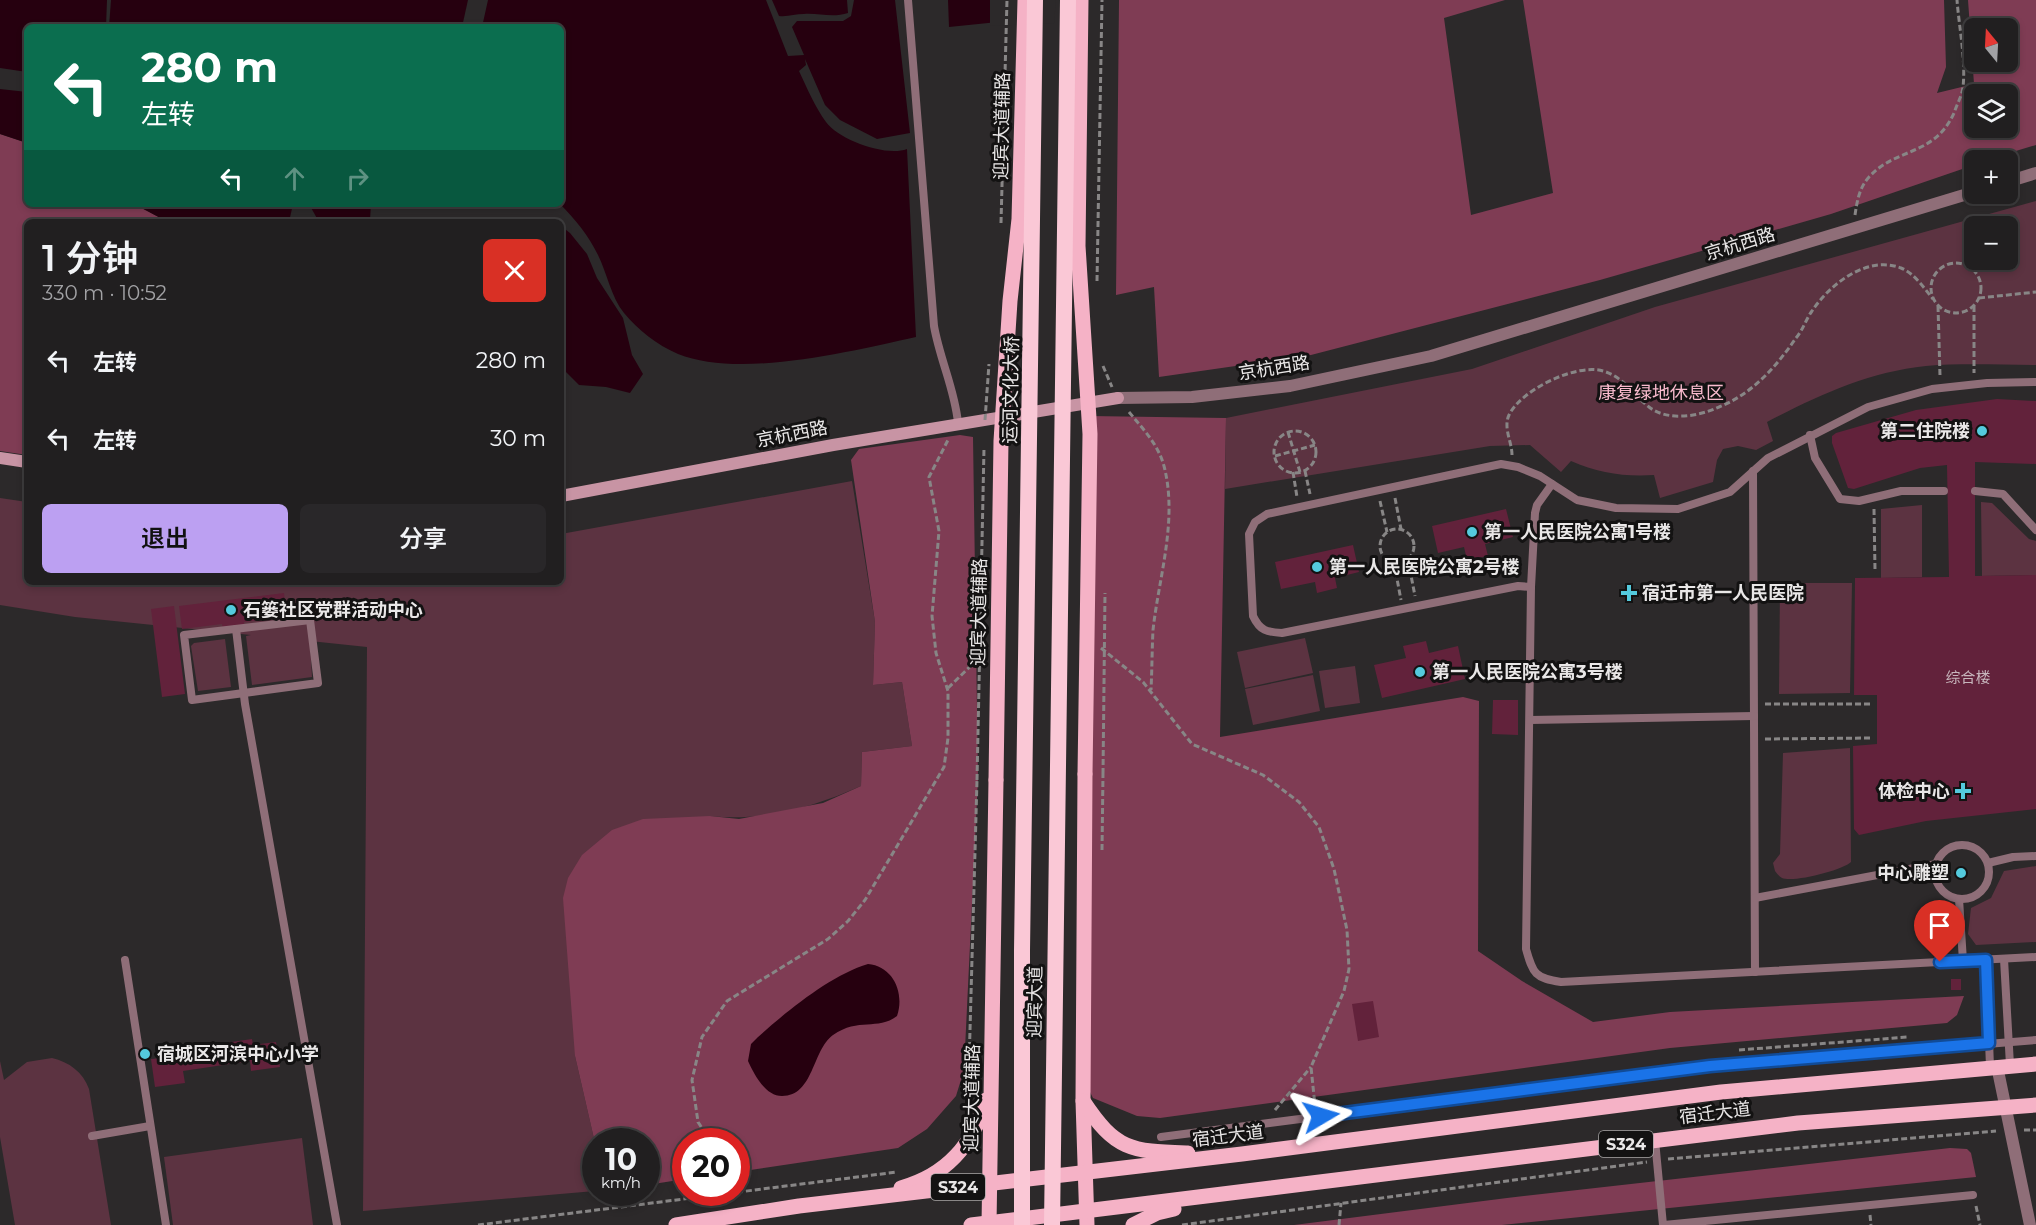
<!DOCTYPE html>
<html lang="zh">
<head>
<meta charset="utf-8">
<style>
	body { margin:0; font-family:Montserrat,"Noto Sans SC",sans-serif; background:#292729; color:#f1f3f6; height:100vh; display:flex; flex-direction:column; font-size:22px; white-space:nowrap }
	* { box-sizing:border-box; margin:0 }
	p { font-size:20px; color:#a2a2a5 }
	.icon { flex:none; width:33px; height:33px; fill:none; stroke:currentColor; stroke-width:2; stroke-linecap:round; stroke-linejoin:round }
	.map { position:relative; flex:1; overflow:hidden }
	.drawer { position:absolute; left:24px; top:219px; width:540px; height:366px; display:flex; flex-direction:column; background:#211f20; border-radius:9px; box-shadow:0 3px 9px #0003,0 0 0 2px #3e3d3e }
	.drawer>* { flex:none }
	.top-card { position:absolute; left:24px; top:24px; width:540px; height:183px; border-radius:9px; box-shadow:0 3px 9px #0003,0 0 0 2px #3e3d3e; background:#0b6e4f; color:#fff; overflow:hidden }
	.needle { width:39px; rotate:342deg }
	.fabs { position:absolute; left:1964px; top:18px; display:grid; gap:12px }
	.fabs a { display:grid; place-items:center; width:54px; height:54px; border-radius:9px; background:#211f20; box-shadow:0 3px 9px #0003,0 0 0 2px #3e3d3e; font-size:30px }
	.speed { position:absolute; left:582px; top:1128px; display:flex; gap:12px; font-size:30px; font-weight:700; text-align:center }
	.speed>* { display:grid; place-content:center; width:78px; height:78px; border-radius:50%; background:#211f20; box-shadow:0 3px 9px #0003,0 0 0 2px #3e3d3e; line-height:1 }
	.speed small { font-size:15px; font-weight:400 }
	.speed .limit { border:9px solid #d22; background:#fff; color:#111 }
	.pin { position:absolute; display:grid; place-items:center; width:51px; height:51px; color:#fff; margin:-62px -26px; border-radius:50% 50% 50% 0; rotate:-45deg; box-shadow:0 0 6px #0007 }
	.pin .icon { rotate:45deg }
	.me { position:absolute; width:66px; margin:-33px; rotate:83deg; stroke-linejoin:round; filter:drop-shadow(0 0 4px #0008) }
	.turn { display:flex; align-items:center; gap:21px; height:126px; padding:0 18px; font-size:27px }
	.turn .icon { width:78px; height:78px; stroke-width:2.5 }
	.turn b { display:block; font-size:42px; line-height:51px }
	.lanes { display:flex; align-items:center; height:57px; padding:0 18px; background:#0003; justify-content:center; gap:30px; direction:ltr }
	.lanes .off { opacity:.35 }
	.round { display:grid; place-items:center; flex:none; width:63px; height:63px; border-radius:9px; background:#292729 }
	.summary { display:flex; align-items:center; justify-content:space-between; height:102px; padding:0 18px }
	h1 { font-size:36px; font-weight:600; line-height:45px }
	.cta { display:flex; gap:12px; margin-top:auto; padding:12px 18px }
	.cta a { flex:1; height:69px; border-radius:9px; background:#bca0f2; color:#111; font-size:24px; font-weight:600; line-height:69px; text-align:center }
	.cta a+a { background:#292729; color:#f1f3f6 }
	ul { padding:0; list-style:none }
	li { display:flex; align-items:center; gap:18px; height:78px; padding:0 18px }
	li div { flex:1 }
	li b { display:block; font-size:22px }
	li em { font-style:normal }
	.map>svg:first-child { display:block }
	.green { fill:#5c3341; fill-rule:evenodd }
	.forest { fill:#7f3c54; fill-rule:evenodd }
	.water { fill:#26000f }
	.pier { fill:#2c292a }
	.building { fill:#62223b }
	.lines { fill:none; stroke-linecap:round; stroke-linejoin:round }
	.path { stroke:#888686; stroke-width:3; stroke-dasharray:6 3; stroke-linecap:butt }
	.service { stroke:#8f6e78; stroke-width:8 }
	.tertiary { stroke:#8f6e78; stroke-width:12 }
	.secondary { stroke:#c894a4; stroke-width:12 }
	.primary { stroke:#f5b2c6; stroke-width:15 }
	.path-bridge { stroke:#888686; stroke-width:3; stroke-dasharray:6 3; stroke-linecap:butt }
	.primary-bridge { stroke:#f5b2c6; stroke-width:15 }
	.trunk-bridge { stroke:#fac8d6; stroke-width:16 }
	.route-casing { stroke:#114b97; stroke-width:15 }
	.route { stroke:#1a73e8; stroke-width:10 }
	.poi-dot { fill:#54cadd; stroke:#131212; stroke-width:2 }
	.labels { text-anchor:middle; stroke-width:6; stroke-linejoin:round; paint-order:stroke }
	.number-label { font-size:15px; fill:#c7b6bc }
	.shield { fill:#131212; stroke:#a9a7a7; stroke-width:1.5 }
	.shield-label { font-size:16px; font-weight:bold; fill:#e9e7e7 }
	.street-label { font-size:18px; fill:#e9e7e7; stroke:#131212 }
	.park-label { font-size:18px; fill:#fabbce; stroke:#131212 }
	.poi-label { font-size:18px; font-weight:bold; fill:#e9e7e7; stroke:#131212; text-anchor:start }
</style>
</head>
<body>
<div class="map">
<svg width="2036" height="1225" viewBox="0 0 2036 1225">
	<rect width="100%" height="100%" fill="#2c292a"/>
	<g class="green">
		<path d="M2036 201V365C2000 365 1962 363 1926 366 1868 372 1817 396 1767 422L1773 441 1756 450 1738 446 1723 449 1717 460 1713 482 1660 498 1654 475C1625 477 1598 473 1571 461L1561 472 1530 445 1490 446 1225 489 1226 418 1472 369 1655 307ZM1974 226H2007V260H1974Z"/>
		<path d="M852 481 875 622 873 685 902 682 912 746 862 752 861 786C814 807 762 822 710 816L575 1056 595 1143V1191L363 1211 367 647 310 641 312 677 252 685 246 636 251 635 75 617 0 605V498L27 502V582H561V534Z"/>
		<polygon points="1981,502 1992,503 2029,539 2036,541 2036,575 1982,576"/>
		<polygon points="1922,505 1922,577 1881,578 1881,509"/>
		<polygon points="1780,583 1852,583 1850,693 1779,694"/>
		<polygon points="1305,638 1313,673 1245,688 1237,652"/>
		<polygon points="225,639 231,687 198,691 191,646 194,643"/>
		<polygon points="1355,666 1360,703 1325,708 1319,671"/>
		<polygon points="1313,675 1320,711 1253,725 1245,689"/>
		<path d="M1850 748 1851 862C1843 870 1793 883 1782 878 1779 876 1777 874 1775 871L1773 863 1780 854 1783 753Z"/>
		<polygon points="2036,866 2036,942 1976,945 1968,934 1971,908 1991,898 2004,871"/>
		<path d="M52 1058C69 1062 83 1072 89 1089L111 1225H15L0 1137V1061L4 1080 27 1062Z"/>
		<polygon points="302,1138 313,1225 173,1225 164,1157"/>
	</g>
	<g class="forest">
		<path d="M1119 0H1505L1444 18 1471 215 1553 193 1523 0H1944L1946 67 1937 93 1974 84 1968 0H2036V145L1986 160H1974V165L1831 214 1600 280 1311 355 1159 377 1154 287 1116 295ZM2007 28V62H1974V28ZM2007 94V128H1974V94Z"/>
		<polygon points="0,134 27,143 27,204 134,204 168,222 27,222 27,455 0,451"/>
		<polygon points="1089,416 1226,418 1220,737 1463,697 1479,701 1478,951 1522,981 1593,1022 1670,1012 1964,996 1957,1015 1947,1023 1670,1048 1160,1118 1137,1116 1093,1098 1083,1078"/>
		<polygon points="960,435 973,437 978,778 964,1070 956,1096 927,1129 898,1148 737,1172 736,1142 686,1142 685,1179 647,1185 646,1142 595,1143 575,1056 563,898 568,878 582,855 612,830 643,819 710,816 739,819 823,803 861,786 862,752 912,746 902,682 873,685 875,622 851,460 859,449"/>
		<polygon points="1950,1148 1967,1149 1971,1153 1976,1177 1502,1225 1294,1225 1507,1198"/>
	</g>
	<g class="water">
		<polygon points="0,0 107,0 106,27 27,27 27,72 0,68"/>
		<polygon points="111,0 468,0 462,27 109,27"/>
		<path d="M488 0H766L788 56 804 55 792 27 797 21H843L851 16 854 0H895L910 133 877 139 840 120 825 105 805 59 806 65 799 71C807 88 815 107 826 122 839 140 886 157 907 149L916 337C852 351 740 379 678 354 657 345 638 330 624 313 611 297 607 273 598 255 588 235 576 220 560 204L561 27H482Z"/>
		<path d="M772 0H847L848 13C833 18 819 13 804 14 795 14 788 17 779 16Z"/>
		<polygon points="948,0 1053,0 998,22 949,27"/>
		<polygon points="0,89 27,92 27,143 0,134"/>
		<polygon points="134,204 293,204 289,222 168,222"/>
		<polygon points="309,204 371,204 370,220 366,222 319,222"/>
		<polygon points="561,226 570,233 587,254 597,278 623,318 632,355 643,374 630,393 606,387 579,385 561,367"/>
		<path d="M868 964C893 966 905 993 897 1016 877 1031 859 1017 833 1035 812 1050 814 1096 782 1096 765 1096 754 1074 748 1061L751 1044 758 1037C787 1011 831 975 868 964Z"/>
	</g>
	<polygon class="pier" points="990,0 1056,0 1054,23 990,26"/>
	<g class="building">
		<polygon points="1997,399 2036,401 2036,464 1975,462 1975,576 2036,575 2036,809 1926,821 1859,835 1854,829 1853,746 1877,744 1877,695 1854,695 1855,578 1949,577 1947,465 1920,468 1854,489 1848,488 1832,443 1832,436 1836,433 1916,410"/>
		<polygon points="1506,509 1513,537 1485,544 1488,556 1467,560 1464,547 1438,553 1432,526"/>
		<polygon points="1353,545 1359,572 1335,578 1337,588 1317,593 1315,582 1281,589 1275,562"/>
		<polygon points="284,593 287,617 244,622 245,627 223,629 222,624 182,629 179,606"/>
		<polygon points="174,606 185,694 162,697 151,609"/>
		<polygon points="1426,641 1429,653 1458,646 1465,679 1382,698 1374,665 1406,658 1403,646"/>
		<polygon points="1493,700 1518,700 1518,735 1492,734"/>
		<rect x="1951" y="979" width="10" height="11"/>
		<polygon points="1373,1001 1379,1037 1358,1041 1352,1004"/>
		<polygon points="252,1039 253,1045 276,1042 280,1067 251,1071 250,1061 183,1071 185,1083 155,1087 151,1059 171,1057 170,1051"/>
	</g>
	<g class="lines">
		<g class="path">
			<path d="M1855 215C1857 202 1859 188 1869 177 1896 147 1934 157 1954 113 1957 104 1962 96 1963 87 1966 60 1959 27 1957 0"/>
			<circle cx="1956" cy="288" r="25"/>
			<polyline points="1097,281 1102,0"/>
			<polyline points="1979,298 2036,292"/>
			<polyline points="1938,306 1940,376"/>
			<polyline points="1974,306 1974,373"/>
			<polyline points="1103,366 1112,387"/>
			<path d="M1129 412C1143 429 1158 444 1164 466 1178 520 1159 576 1153 630 1152 650 1152 670 1151 690"/>
			<circle cx="1295" cy="452" r="21"/>
			<polyline points="1288,432 1300,472"/>
			<path d="M1512 455C1512 442 1503 428 1509 415 1521 390 1576 363 1603 371 1624 377 1633 395 1649 407 1668 422 1700 416 1719 407 1752 394 1776 367 1796 338 1803 330 1806 319 1812 311 1830 284 1867 255 1901 268 1914 273 1924 288 1933 299"/>
			<polyline points="1275,456 1315,445"/>
			<polyline points="1305,471 1310,494"/>
			<polyline points="1293,472 1297,497"/>
			<polyline points="1395,498 1401,529"/>
			<polyline points="1380,501 1387,532"/>
			<polyline points="1874,509 1875,570"/>
			<circle cx="1397" cy="546" r="17"/>
			<polyline points="1408,560 1415,596"/>
			<polyline points="1394,563 1401,600"/>
			<polyline points="1101,648 1143,682 1192,744 1263,775 1299,802 1319,827 1334,869 1347,930 1349,969 1344,991 1311,1067 1315,1106"/>
			<polyline points="948,688 983,654"/>
			<polyline points="1765,704 1873,704"/>
			<polyline points="1765,739 1873,738"/>
			<polyline points="1102,850 1103,774"/>
			<polyline points="1739,1050 1908,1037"/>
			<polyline points="968,1102 977,780"/>
			<polyline points="1275,1110 1311,1067"/>
			<polyline points="2024,1130 2036,1130"/>
			<polyline points="711,1142 698,1122 692,1080 702,1037 727,1001 828,939 848,921 865,900 944,767 948,738 948,691 936,653 932,616 939,531 929,477 948,440"/>
			<polyline points="1668,1159 1996,1131"/>
			<polyline points="736,1180 741,1185"/>
			<polyline points="1976,1206 1980,1225"/>
			<polyline points="1870,1215 1871,1225"/>
			<polyline points="478,1225 897,1172"/>
			<polyline points="1182,1225 1647,1162"/>
			<polyline points="1339,1225 1341,1203"/>
		</g>
		<g class="service">
			<path d="M908 0 934 326C940 360 955 390 958 423"/>
			<polyline points="1810,435 1815,458 1840,499 1859,501 1901,491 1944,491"/>
			<polyline points="1753,471 1755,972"/>
			<path d="M1552 484 1537 505 1535 513 1531 587 1526 949C1533 974 1535 978 1561 982L2036 957"/>
			<polyline points="1975,491 2003,494 2036,530"/>
			<path d="M1531 587 1518 586 1282 633C1267 632 1260 631 1253 616L1249 534 1255 522 1267 514 1501 464 1518 467 1540 476 1577 500 1616 508 1678 509 1730 492 1768 458 1868 407 1932 389 1987 383 2036 382"/>
			<polygon points="310,620 318,683 192,700 184,635"/>
			<polyline points="236,629 245,704 337,1225"/>
			<polyline points="1530,720 1754,716"/>
			<circle cx="1962" cy="872" r="27"/>
			<polyline points="1988,863 2013,857 2036,856"/>
			<polyline points="1755,898 1936,864"/>
			<polyline points="1959,899 1963,961"/>
			<polyline points="2004,959 2010,1065"/>
			<polyline points="125,960 166,1225"/>
			<polyline points="1986,960 1990,1067"/>
			<polyline points="92,1136 150,1126"/>
			<polyline points="1161,1137 1710,1066 2036,1040"/>
			<polyline points="1655,1140 1663,1225"/>
			<polyline points="1664,1225 1973,1195"/>
		</g>
		<g class="tertiary">
			<polyline points="2007,182 2036,173"/>
			<polyline points="1118,398 1192,397 1290,386 1431,356 1974,192"/>
			<polyline points="1997,1066 2030,1225"/>
		</g>
		<g class="secondary">
			<polyline points="0,458 27,462"/>
			<polyline points="561,496 833,445 1118,398"/>
		</g>
		<g class="primary">
			<polyline points="1085,774 1083,1101 1087,1225"/>
			<path d="M1083 1101C1116 1151 1131 1151 1188 1153"/>
			<path d="M901 1188C947 1175 973 1145 986 1100"/>
			<polyline points="676,1225 799,1206 1242,1154 1721,1092 2036,1064"/>
			<polyline points="971,1225 1798,1123 2036,1105"/>
			<polyline points="989,1225 996,780"/>
			<polyline points="1133,1225 1157,1213 1174,1209"/>
		</g>
		<g class="path-bridge">
			<polyline points="1001,223 1007,0"/>
			<polyline points="985,420 989,364"/>
			<polyline points="1103,774 1105,593"/>
			<polyline points="977,780 984,448"/>
		</g>
		<g class="primary-bridge">
			<polyline points="1081,0 1078,246 1090,434 1085,774"/>
			<polyline points="996,780 1001,441 1010,301 1019,219 1025,0"/>
		</g>
		<g class="trunk-bridge">
			<polyline points="1022,1225 1022,951 1035,0"/>
			<polyline points="1052,1225 1068,0"/>
		</g>
	</g>
	<g class="lines">
		<g class="route-casing">
			<polyline id="route" points="1321,1116 1710,1066 1989,1043 1986,960 1940,962"/>
		</g>
		<use href="#route" class="route"/>
	</g>
	<g class="poi-dot">
		<circle cx="1982" cy="431" r="6"/>
		<circle cx="1472" cy="532" r="6"/>
		<circle cx="1317" cy="567" r="6"/>
		<path d="M1626 584h6v6h6v6h-6v6h-6v-6h-6v-6h6z"/>
		<circle cx="231" cy="610" r="6"/>
		<circle cx="1420" cy="672" r="6"/>
		<path d="M1960 782h6v6h6v6h-6v6h-6v-6h-6v-6h6z"/>
		<circle cx="1961" cy="873" r="6"/>
		<circle cx="145" cy="1054" r="6"/>
	</g>
	<g class="labels">
		<g class="number-label">
			<text x="1968" y="683">综合楼</text>
		</g>
		<g class="shield">
			<rect x="1599" y="1131" width="54" height="26" rx="4.5"/>
			<rect x="931" y="1174" width="54" height="26" rx="4.5"/>
		</g>
		<g class="shield-label">
			<text x="1626" y="1150">S324</text>
			<text x="958" y="1193">S324</text>
		</g>
		<g class="street-label">
			<text transform="translate(1002 126) rotate(-89)" y="6">迎宾大道辅路</text>
			<text transform="translate(1740 244) rotate(-17)" y="6">京杭西路</text>
			<text transform="translate(1274 368) rotate(-9)" y="6">京杭西路</text>
			<text transform="translate(1011 390) rotate(-89)" y="6">运河文化大桥</text>
			<text transform="translate(792 434) rotate(-11)" y="6">京杭西路</text>
			<text transform="translate(979 612) rotate(-89)" y="6">迎宾大道辅路</text>
			<text transform="translate(1035 1002) rotate(-89)" y="6">迎宾大道</text>
			<text transform="translate(972 1098) rotate(-89)" y="6">迎宾大道辅路</text>
			<text transform="translate(1715 1113) rotate(-7)" y="6">宿迁大道</text>
			<text transform="translate(1228 1136) rotate(-7)" y="6">宿迁大道</text>
		</g>
		<g class="park-label">
			<text x="1661" y="399">康复绿地休息区</text>
		</g>
		<g class="poi-label">
			<text x="1970" y="437" text-anchor="end">第二住院楼</text>
			<text x="1484" y="538">第一人民医院公寓1号楼</text>
			<text x="1329" y="573">第一人民医院公寓2号楼</text>
			<text x="1642" y="599">宿迁市第一人民医院</text>
			<text x="243" y="616">石篓社区党群活动中心</text>
			<text x="1432" y="678">第一人民医院公寓3号楼</text>
			<text x="1950" y="797" text-anchor="end">体检中心</text>
			<text x="1949" y="879" text-anchor="end">中心雕塑</text>
			<text x="157" y="1060">宿城区河滨中心小学</text>
		</g>
	</g>
</svg>
<div class="fabs">
<a><svg class="needle" viewBox="-14 -14 28 28"><path d="M0-13l5 13h-10z" fill="#e53935"/><path d="M0 13l5-13h-10z" fill="#a2a2a5"/></svg></a>
<a><svg class="icon" aria-label="layers" viewBox="0 0 24 24"><path d="M12 4l9 5-9 5-9-5zM3 14l9 5 9-5"/></svg></a>
<a>+</a>
<a>−</a>
</div>
<div class="speed"><div>10<small>km/h</small></div><div class="limit">20</div></div>
<div class="pin" style="left:1940px;top:962px;background:#d93025"><svg class="icon" aria-label="arrive" viewBox="0 0 24 24"><path d="M6 21V4h12l-3 4 3 4H6"/></svg></div>
<svg class="me" style="left:1321px;top:1116px" viewBox="-20 -20 40 40"><path d="M0-17L14 15 0 8-14 15z" fill="#1a73e8" stroke="#fff" stroke-width="4"/></svg>
<div class="top-card">
<div class="turn"><svg class="icon" aria-label="left" viewBox="0 0 24 24"><path d="M17 20v-9H6M10 6l-5 5 5 5"/></svg><div><b>280 m</b>左转</div></div>
<div class="lanes"><svg class="icon" aria-label="left" viewBox="0 0 24 24"><path d="M17 20v-9H6M10 6l-5 5 5 5"/></svg><svg class="icon off" aria-label="ahead" viewBox="0 0 24 24"><path d="M12 20V5M6 11l6-6 6 6"/></svg><svg class="icon off" aria-label="right" viewBox="0 0 24 24"><path d="M7 20v-9h11M14 6l5 5-5 5"/></svg></div>
</div>
<section class="drawer">
<div class="summary"><div><h1>1 分钟</h1><p>330 m · 10:52</p></div><a class="round" style="background:#d93025;color:#fff"><svg class="icon" aria-label="close" viewBox="0 0 24 24"><path d="M6 6l12 12M18 6L6 18"/></svg></a></div>
<ul>
<li><svg class="icon" aria-label="left" viewBox="0 0 24 24"><path d="M17 20v-9H6M10 6l-5 5 5 5"/></svg><div><b>左转</b></div><em>280 m</em></li>
<li><svg class="icon" aria-label="left" viewBox="0 0 24 24"><path d="M17 20v-9H6M10 6l-5 5 5 5"/></svg><div><b>左转</b></div><em>30 m</em></li>
</ul>
<div class="cta"><a>退出</a><a>分享</a></div>
</section>
</div>
</body>
</html>
